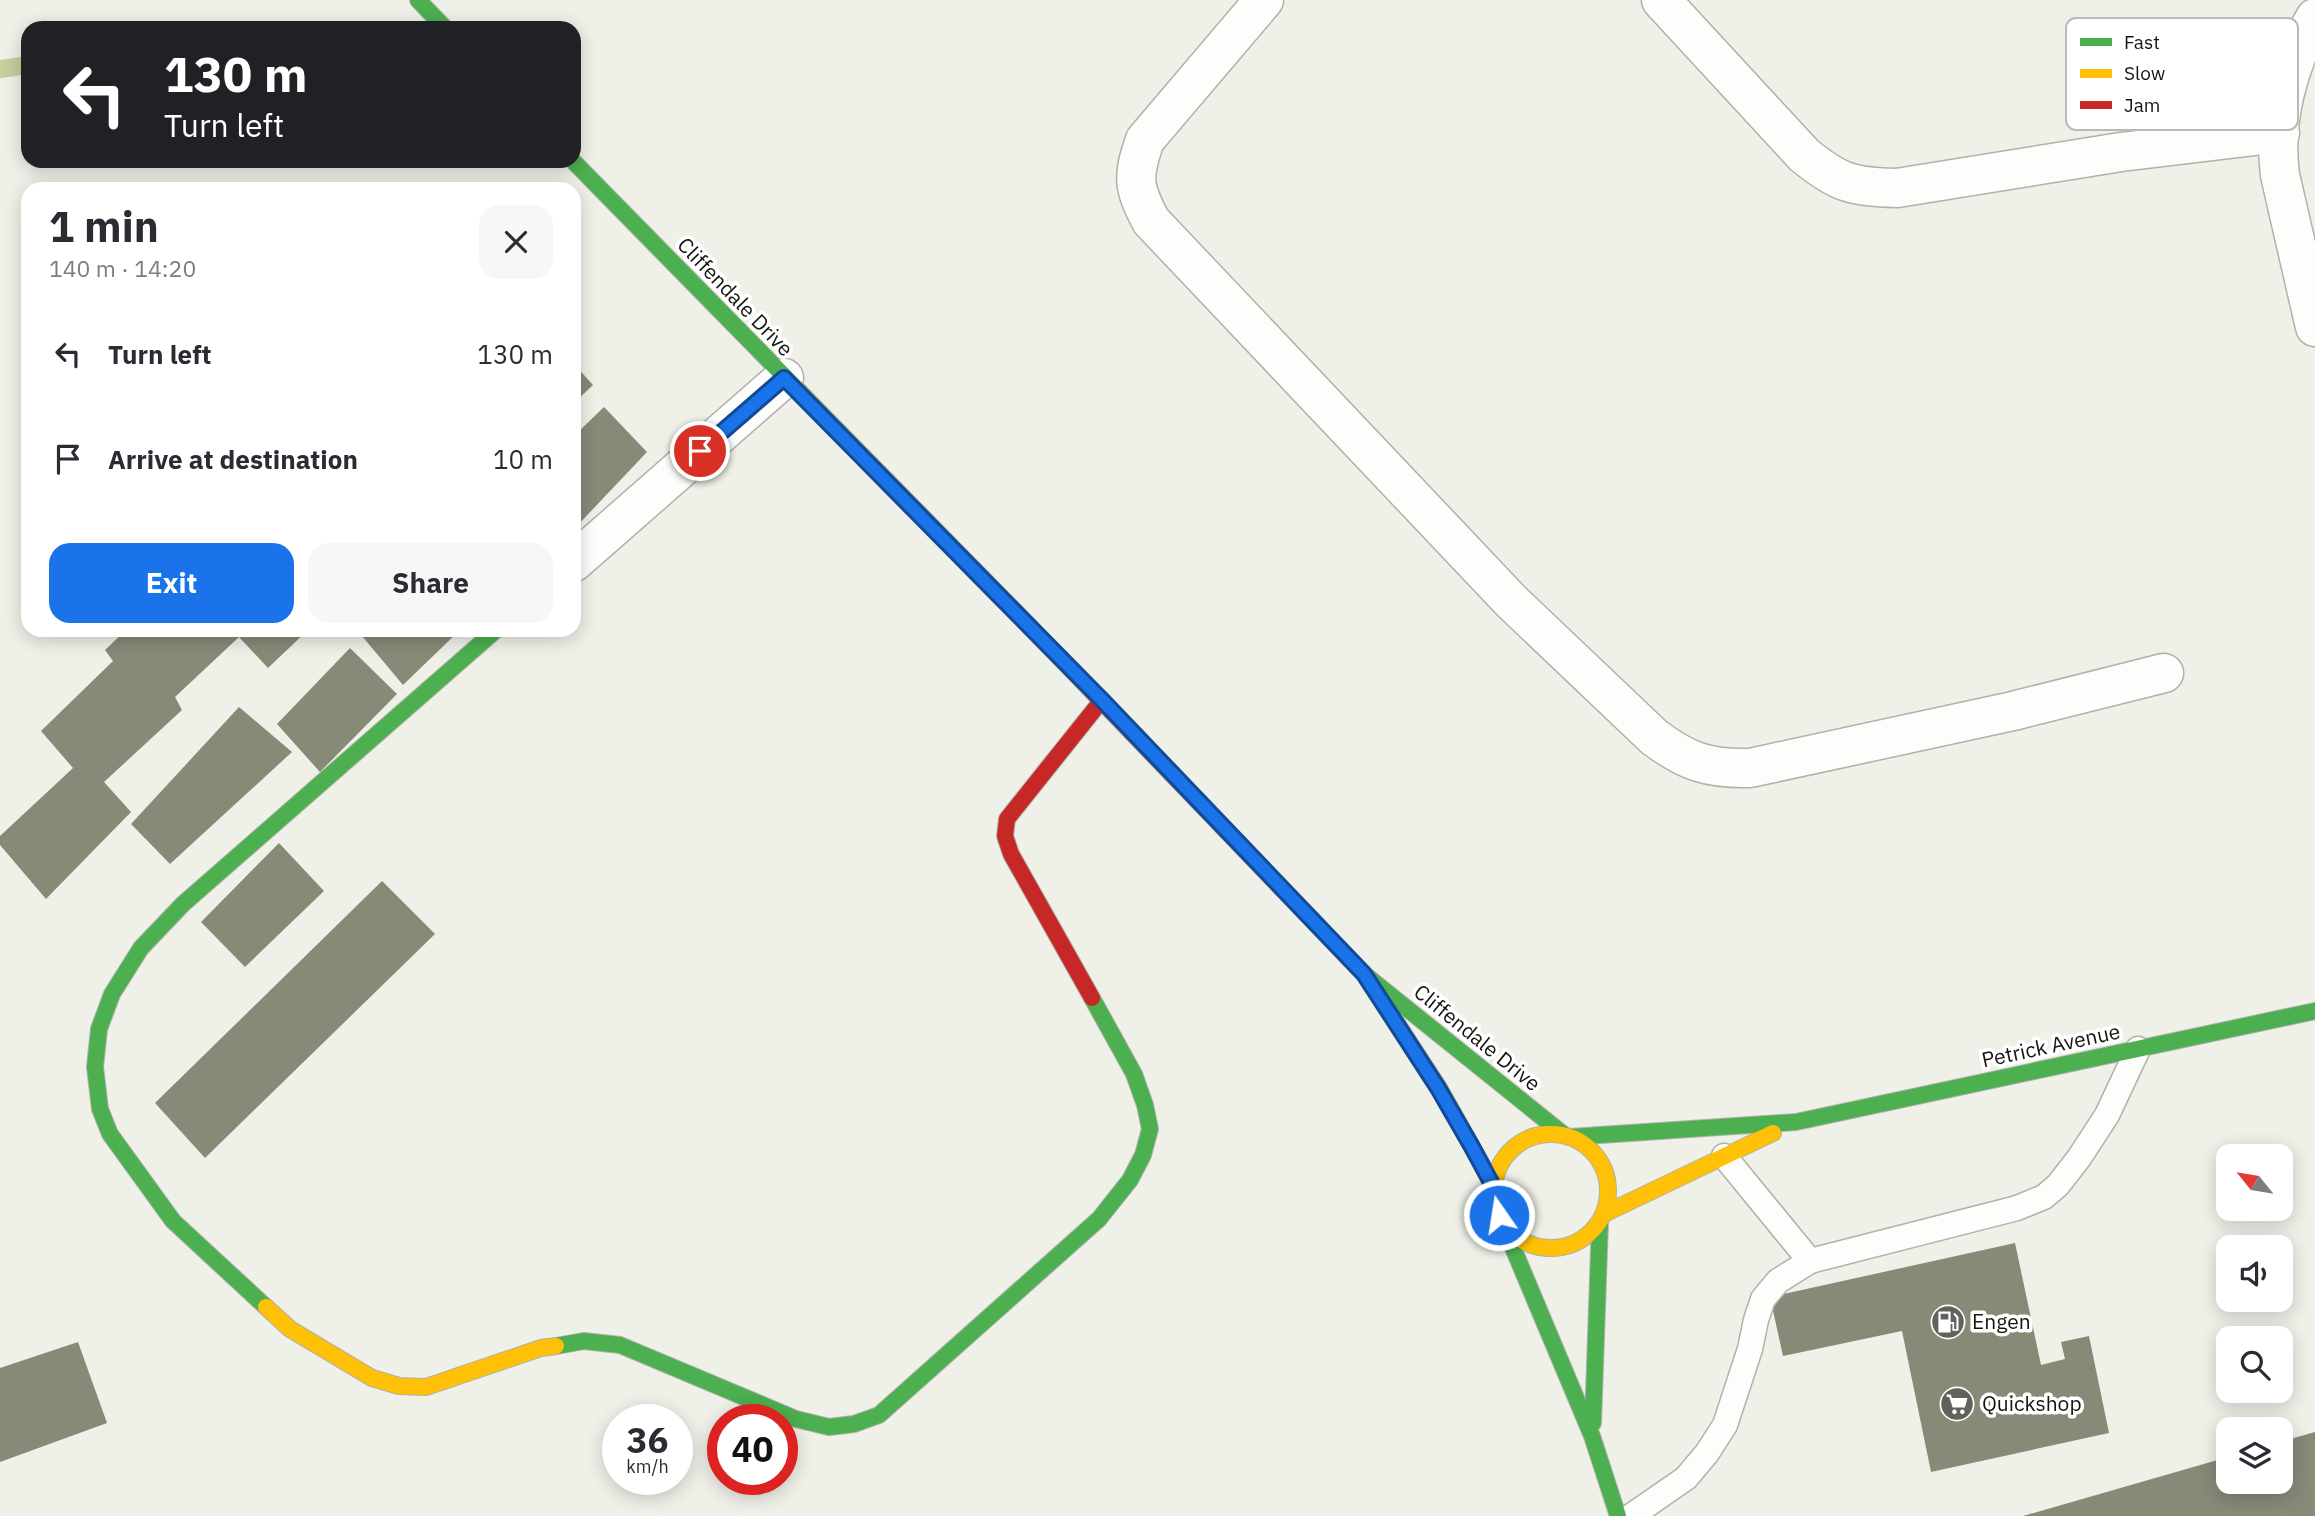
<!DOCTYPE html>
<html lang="en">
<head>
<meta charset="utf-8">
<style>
	body { margin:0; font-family:"IBM Plex Sans",sans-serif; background:#f7f7f7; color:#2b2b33; height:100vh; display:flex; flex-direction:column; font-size:26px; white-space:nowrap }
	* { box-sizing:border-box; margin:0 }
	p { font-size:23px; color:#7c7c81 }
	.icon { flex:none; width:38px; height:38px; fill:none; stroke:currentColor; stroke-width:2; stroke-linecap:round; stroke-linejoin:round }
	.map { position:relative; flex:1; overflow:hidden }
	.details { position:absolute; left:21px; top:182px; width:560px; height:455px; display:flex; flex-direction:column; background:#fff; border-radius:21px; box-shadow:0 4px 18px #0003 }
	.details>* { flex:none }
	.guide { position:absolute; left:21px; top:21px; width:560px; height:147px; border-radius:21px; box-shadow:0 4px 18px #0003; background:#202124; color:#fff; overflow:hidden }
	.needle { width:46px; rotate:300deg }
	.fabs { position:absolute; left:2216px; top:1144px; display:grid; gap:14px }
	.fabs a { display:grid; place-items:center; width:77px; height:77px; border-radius:14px; background:#fff; box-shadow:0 4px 18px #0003; font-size:35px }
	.speed { position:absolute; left:602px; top:1404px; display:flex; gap:14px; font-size:35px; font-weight:700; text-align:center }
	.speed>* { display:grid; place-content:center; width:91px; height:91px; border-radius:50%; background:#fff; box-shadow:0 4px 18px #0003; line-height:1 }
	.speed small { font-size:18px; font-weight:400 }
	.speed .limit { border:10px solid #d22; background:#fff; color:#111 }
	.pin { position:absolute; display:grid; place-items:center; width:60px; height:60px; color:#fff; margin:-30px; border:4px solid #fff; border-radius:50%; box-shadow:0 2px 7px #0007 }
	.me { position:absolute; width:77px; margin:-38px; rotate:347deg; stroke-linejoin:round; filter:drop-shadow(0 0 5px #0008) }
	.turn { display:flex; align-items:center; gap:24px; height:147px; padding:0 28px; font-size:32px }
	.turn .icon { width:91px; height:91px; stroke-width:2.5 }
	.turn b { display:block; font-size:49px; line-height:60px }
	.round { display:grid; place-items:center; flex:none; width:74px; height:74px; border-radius:21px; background:#f7f7f7 }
	.head { display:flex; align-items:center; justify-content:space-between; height:119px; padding:0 28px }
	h1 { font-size:42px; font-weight:700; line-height:52px }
	.button { display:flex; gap:14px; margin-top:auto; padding:14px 28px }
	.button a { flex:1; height:80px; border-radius:21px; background:#1a73e8; color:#fff; font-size:28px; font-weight:700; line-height:80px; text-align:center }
	.button a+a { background:#f7f7f7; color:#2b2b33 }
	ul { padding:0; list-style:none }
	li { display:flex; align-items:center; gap:21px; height:105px; padding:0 28px }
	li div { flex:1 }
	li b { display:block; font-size:26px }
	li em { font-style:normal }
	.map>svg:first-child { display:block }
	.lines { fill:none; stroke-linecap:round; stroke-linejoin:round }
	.stream { stroke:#c6ce9c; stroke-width:18 }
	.building { fill:#888a78 }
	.lane-casing { stroke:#b0b1ab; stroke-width:27 }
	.street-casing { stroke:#b0b1ab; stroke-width:41 }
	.fast-casing { stroke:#b0b1ab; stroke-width:18 }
	.slow-casing { stroke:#b0b1ab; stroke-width:18 }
	.jam-casing { stroke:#b0b1ab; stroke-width:18 }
	.lane { stroke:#fdfdfc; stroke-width:24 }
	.street { stroke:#fdfdfc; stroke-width:38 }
	.fast { stroke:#4caf50; stroke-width:16 }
	.slow { stroke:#ffc107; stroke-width:16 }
	.jam { stroke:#c62828; stroke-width:16 }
	.route-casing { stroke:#114b97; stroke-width:18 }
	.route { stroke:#1a73e8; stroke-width:12 }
	.labels { text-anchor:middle; stroke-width:7; stroke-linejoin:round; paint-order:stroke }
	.street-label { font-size:21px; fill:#151611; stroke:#fff }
	.poi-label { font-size:21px; fill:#151611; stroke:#fff; text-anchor:start }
	.key { fill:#fff; stroke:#b9b9b8; stroke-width:2 }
	.key-label { font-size:19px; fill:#151611 }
</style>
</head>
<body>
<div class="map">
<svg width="2315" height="1516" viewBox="0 0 2315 1516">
	<rect width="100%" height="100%" fill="#eff0e8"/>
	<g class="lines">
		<polyline class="stream" points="0,69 28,65"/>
	</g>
	<g class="building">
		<polygon points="574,364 593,385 574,403"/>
		<polygon points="604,407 647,452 574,529 574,436"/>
		<polygon points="126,630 308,630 268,668 239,637 175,697 182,710 104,782 131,812 46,899 0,845 0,836 73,768 41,731 113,661 105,650"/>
		<polygon points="368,630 460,630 403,685 362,636"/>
		<polygon points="350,648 397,694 320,772 277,724"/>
		<polygon points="239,707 292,752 170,864 131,824"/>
		<polygon points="279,843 324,891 245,967 201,922"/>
		<polygon points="382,881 435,934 205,1158 155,1103"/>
		<polygon points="2015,1243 2041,1365 2065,1359 2061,1342 2089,1336 2109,1433 1931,1472 1902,1331 1783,1356 1770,1297"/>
		<polygon points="78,1342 107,1423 0,1462 0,1368"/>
		<polygon points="2315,1432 2315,1516 2023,1516 2228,1457 2228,1482 2280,1482 2280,1442"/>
	</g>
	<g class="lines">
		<g class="lane-casing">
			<g id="lane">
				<polyline points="1724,1156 1810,1261"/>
				<polyline points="1631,1516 1686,1478 1707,1453 1725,1425 1750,1349 1756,1320 1763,1299 1778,1281 1810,1261 2017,1208 2044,1197 2058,1185 2079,1158 2107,1115 2138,1049"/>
			</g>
		</g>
		<g class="street-casing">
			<g id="street">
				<path d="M1264 0 1145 140C1132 177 1133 187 1151 221L1511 601 1654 737C1687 762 1709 769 1750 768L2013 711 2164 673"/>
				<path d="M1661 0 1804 155C1838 183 1852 187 1897 188L2121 152 2280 133"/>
				<path d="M2315 18C2288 64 2273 121 2280 175L2315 327"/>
				<polyline points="574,562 784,378"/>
			</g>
		</g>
		<g class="fast-casing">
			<g id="fast">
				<polyline points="418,0 445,28"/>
				<polyline points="573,161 1006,602"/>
				<polyline points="1238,843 1364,974 1563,1134"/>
				<polyline points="1385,1005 1439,1088 1494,1186"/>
				<polyline points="1570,1137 1796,1122 2315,1011"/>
				<polyline points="1503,1224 1592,1436 1618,1516"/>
				<polyline points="266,1307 173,1221 110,1134 100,1109 95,1067 99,1029 112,994 141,948 183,904 496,630"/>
				<polyline points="556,1346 584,1341 620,1345 796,1419 829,1427 854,1424 879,1415 1099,1219 1130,1180 1143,1155 1150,1129 1145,1105 1134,1074 1092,998"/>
				<polyline points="1593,1423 1600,1221"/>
			</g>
		</g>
		<g class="slow-casing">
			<g id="slow">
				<circle cx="1551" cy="1191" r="57"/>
				<polyline points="1604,1214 1773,1133"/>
				<polyline points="266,1307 290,1329 372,1378 399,1386 426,1387 541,1348 556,1346"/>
			</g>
		</g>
		<g class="jam-casing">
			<g id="jam">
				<polyline points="1006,602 1238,843"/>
				<polyline points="1092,998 1011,854 1005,836 1007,819 1102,700"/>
			</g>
		</g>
		<use href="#lane" class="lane"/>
		<use href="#street" class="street"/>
		<use href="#fast" class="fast"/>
		<use href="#slow" class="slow"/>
		<use href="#jam" class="jam"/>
	</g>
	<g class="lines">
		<g class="route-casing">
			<polyline id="route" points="700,451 784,378 1102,700 1364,974 1438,1088 1472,1147 1493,1186 1493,1196 1499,1215"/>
		</g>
		<use href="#route" class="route"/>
	</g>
	<defs>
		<g id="fuel-disc" transform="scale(1.75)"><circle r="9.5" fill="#61625c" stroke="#fff"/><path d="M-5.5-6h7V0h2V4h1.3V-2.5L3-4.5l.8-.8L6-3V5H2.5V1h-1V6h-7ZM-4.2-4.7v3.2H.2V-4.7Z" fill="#fff"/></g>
		<g id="supermarket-disc" transform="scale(1.75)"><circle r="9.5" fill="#61625c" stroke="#fff"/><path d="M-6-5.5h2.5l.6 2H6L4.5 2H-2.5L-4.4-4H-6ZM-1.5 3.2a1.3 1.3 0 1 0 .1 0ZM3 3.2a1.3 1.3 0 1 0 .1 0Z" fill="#fff"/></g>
	</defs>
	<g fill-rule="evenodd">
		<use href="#fuel-disc" x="1948" y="1322"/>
		<use href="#supermarket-disc" x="1957" y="1404"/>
	</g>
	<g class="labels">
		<g class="street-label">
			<text transform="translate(735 297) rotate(46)" y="7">Cliffendale Drive</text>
			<text transform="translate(1477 1038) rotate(39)" y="7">Cliffendale Drive</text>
			<text transform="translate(2051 1046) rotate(-12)" y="7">Petrick Avenue</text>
		</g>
		<g class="poi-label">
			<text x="1972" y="1329">Engen</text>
			<text x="1982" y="1411">Quickshop</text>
		</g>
	</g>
	<rect x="2066" y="18" width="232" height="112" rx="10" class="key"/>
	<rect x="2080" y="38" width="32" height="8" fill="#4caf50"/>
	<rect x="2080" y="69" width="32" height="9" fill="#ffc107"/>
	<rect x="2080" y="101" width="32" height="8" fill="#c62828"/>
	<g class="key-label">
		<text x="2124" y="49">Fast</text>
		<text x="2124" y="80">Slow</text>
		<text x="2124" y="112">Jam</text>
	</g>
</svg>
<div class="fabs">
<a><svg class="needle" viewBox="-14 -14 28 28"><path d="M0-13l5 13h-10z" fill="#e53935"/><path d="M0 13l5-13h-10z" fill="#7c7c81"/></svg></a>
<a><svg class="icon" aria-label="sound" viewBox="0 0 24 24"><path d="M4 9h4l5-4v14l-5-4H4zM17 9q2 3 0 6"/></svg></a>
<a><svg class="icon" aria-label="search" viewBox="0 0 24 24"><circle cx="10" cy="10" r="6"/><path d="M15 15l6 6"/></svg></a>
<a><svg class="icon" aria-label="layers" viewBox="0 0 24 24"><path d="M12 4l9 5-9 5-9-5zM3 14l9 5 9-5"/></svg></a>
</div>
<div class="speed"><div>36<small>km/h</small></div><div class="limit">40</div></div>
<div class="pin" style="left:700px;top:451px;background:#d93025"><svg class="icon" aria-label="arrive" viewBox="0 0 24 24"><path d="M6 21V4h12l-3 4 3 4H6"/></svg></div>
<svg class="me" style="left:1499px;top:1215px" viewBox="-20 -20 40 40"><circle r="17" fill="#1a73e8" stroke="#fff" stroke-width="3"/><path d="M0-11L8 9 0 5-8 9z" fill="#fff"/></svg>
<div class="guide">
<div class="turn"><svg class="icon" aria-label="left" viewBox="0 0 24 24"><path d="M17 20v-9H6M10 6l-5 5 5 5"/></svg><div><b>130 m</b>Turn left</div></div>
</div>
<section class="details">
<div class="head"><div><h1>1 min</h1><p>140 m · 14:20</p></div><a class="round"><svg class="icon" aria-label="close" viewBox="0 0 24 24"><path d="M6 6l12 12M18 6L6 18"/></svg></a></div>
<ul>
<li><svg class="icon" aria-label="left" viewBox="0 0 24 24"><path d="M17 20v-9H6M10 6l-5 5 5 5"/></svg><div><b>Turn left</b></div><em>130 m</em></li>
<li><svg class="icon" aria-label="arrive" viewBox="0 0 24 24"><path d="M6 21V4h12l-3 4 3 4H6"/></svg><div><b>Arrive at destination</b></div><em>10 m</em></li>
</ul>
<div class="button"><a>Exit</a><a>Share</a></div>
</section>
</div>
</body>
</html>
